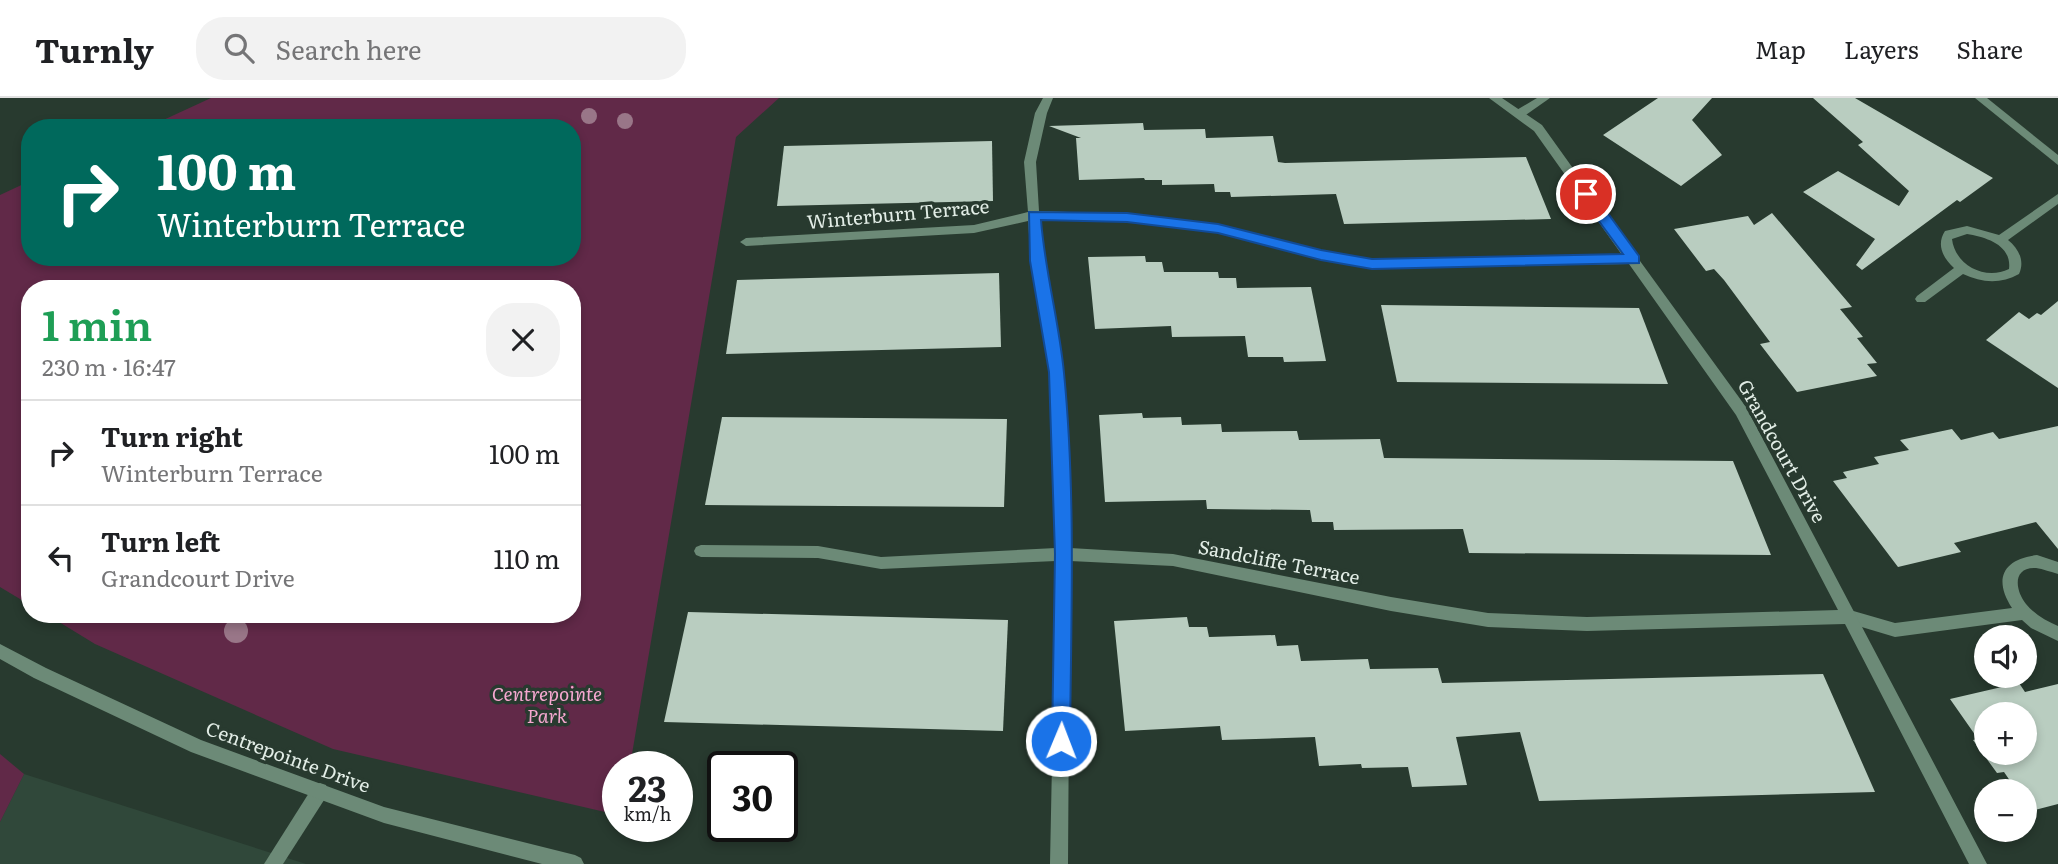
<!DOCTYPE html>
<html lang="en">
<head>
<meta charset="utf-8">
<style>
	body { margin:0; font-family:Literata,serif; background:#f2f2f2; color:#202124; height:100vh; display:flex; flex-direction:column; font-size:26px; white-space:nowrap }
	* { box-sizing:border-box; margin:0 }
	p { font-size:23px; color:#757577 }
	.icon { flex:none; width:38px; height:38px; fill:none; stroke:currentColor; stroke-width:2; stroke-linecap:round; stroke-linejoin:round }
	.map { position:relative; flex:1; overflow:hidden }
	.panel { position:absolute; left:21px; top:182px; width:560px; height:343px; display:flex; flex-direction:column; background:#fff; border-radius:28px; box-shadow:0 4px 10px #0003 }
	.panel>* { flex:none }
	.guide { position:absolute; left:21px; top:21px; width:560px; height:147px; border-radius:28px; box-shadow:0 4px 10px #0003; background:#00695c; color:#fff; overflow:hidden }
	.tools { position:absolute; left:1974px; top:527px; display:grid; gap:14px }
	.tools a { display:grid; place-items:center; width:63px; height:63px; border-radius:50%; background:#fff; box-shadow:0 4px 10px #0003; font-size:35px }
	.speed { position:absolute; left:602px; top:653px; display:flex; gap:14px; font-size:35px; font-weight:700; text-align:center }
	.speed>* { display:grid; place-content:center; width:91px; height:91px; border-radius:50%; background:#fff; box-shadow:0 4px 10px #0003; line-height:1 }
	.speed small { font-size:18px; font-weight:400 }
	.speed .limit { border:4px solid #111; border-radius:10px; background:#fff; color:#111 }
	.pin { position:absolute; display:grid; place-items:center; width:60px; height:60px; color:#fff; margin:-30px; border:4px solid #fff; border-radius:50%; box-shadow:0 2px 7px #0007 }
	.me { position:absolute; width:77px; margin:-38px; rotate:1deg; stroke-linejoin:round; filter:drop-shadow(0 0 5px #0008) }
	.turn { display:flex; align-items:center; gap:24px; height:147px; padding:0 21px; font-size:32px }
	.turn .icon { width:91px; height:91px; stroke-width:2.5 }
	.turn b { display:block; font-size:49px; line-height:60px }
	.round { display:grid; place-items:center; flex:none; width:74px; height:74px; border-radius:28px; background:#f2f2f2 }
	.summary { display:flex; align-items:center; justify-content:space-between; height:119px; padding:0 21px }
	h1 { font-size:42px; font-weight:600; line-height:52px; color:#1e9e55 }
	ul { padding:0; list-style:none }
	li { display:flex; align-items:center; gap:21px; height:105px; padding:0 21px; border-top:2px solid #e0e0e0 }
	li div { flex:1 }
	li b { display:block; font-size:26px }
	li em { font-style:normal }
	header { display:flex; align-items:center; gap:42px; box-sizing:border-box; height:98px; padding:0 35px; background:#fff; border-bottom:2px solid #e0e0e0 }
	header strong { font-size:33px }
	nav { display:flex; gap:38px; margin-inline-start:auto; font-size:24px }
	.search { width:490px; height:63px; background:#f2f2f2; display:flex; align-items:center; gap:18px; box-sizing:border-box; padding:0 24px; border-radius:28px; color:#757577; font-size:26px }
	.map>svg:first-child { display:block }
	.built { fill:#30483a }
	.green { fill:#612948 }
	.building { fill:#b9cdc0; fill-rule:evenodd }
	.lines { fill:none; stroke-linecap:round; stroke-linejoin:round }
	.service { fill:#6c8a77; fill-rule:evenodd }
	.minor { fill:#6c8a77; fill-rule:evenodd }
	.tertiary { fill:#6c8a77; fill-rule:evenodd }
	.tree { fill:#997688 }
	.route { fill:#1a73e8; stroke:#114b97; stroke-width:2 }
	.labels { text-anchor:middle; stroke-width:7; stroke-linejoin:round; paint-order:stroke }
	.street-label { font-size:19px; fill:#e2ede6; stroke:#283a2f }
	.park-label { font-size:19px; font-style:italic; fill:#f6a8d0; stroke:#283a2f }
</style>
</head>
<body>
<header>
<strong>Turnly</strong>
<div class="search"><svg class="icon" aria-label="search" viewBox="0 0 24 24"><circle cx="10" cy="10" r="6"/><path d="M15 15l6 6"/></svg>Search here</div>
<nav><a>Map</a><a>Layers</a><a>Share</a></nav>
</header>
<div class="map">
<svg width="2058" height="766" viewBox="0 0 2058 766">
	<rect width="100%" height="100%" fill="#283a2f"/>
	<polygon class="built" points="24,676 306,766 0,766 0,724"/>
	<g class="green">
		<polygon points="211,0 779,0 736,39 630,668 618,668 618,717 333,651 95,546 46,516 572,516 572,191 30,191 30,507 0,489 0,97 30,83 30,159 572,159 572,30 146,30"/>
		<polygon points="0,656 24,676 0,724"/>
	</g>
	<g class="building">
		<polygon points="1658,0 1712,0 1692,22 1722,57 1681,88 1603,37"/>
		<polygon points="1813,0 1855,0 1993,80 1960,104 1957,102 1862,172 1856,167 1875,141 1803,94 1838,73 1899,108 1909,93 1858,47 1863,44"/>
		<polygon points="1143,25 1144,32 1205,31 1206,40 1273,38 1278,64 1285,65 1526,59 1551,121 1344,126 1336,96 1231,99 1230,94 1215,94 1214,86 1162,87 1162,82 1145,82 1144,80 1079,82 1076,40 1081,40 1049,28"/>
		<polygon points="992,43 993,103 777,108 784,48"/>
		<polygon points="1772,115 1852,209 1840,211 1863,239 1857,240 1877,265 1867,266 1877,278 1797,294 1760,246 1770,244 1724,182 1714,171 1706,173 1674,131 1748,118 1754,127"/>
		<polygon points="1145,158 1146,164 1162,164 1164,174 1218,174 1219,180 1236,180 1237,190 1311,189 1326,263 1284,264 1283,259 1248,259 1245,238 1172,239 1171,228 1095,231 1088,159"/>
		<polygon points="999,175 1001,249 726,256 737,182"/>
		<polygon points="2058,203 2058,290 1986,242 2019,214 2029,221 2037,215 2041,217"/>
		<polygon points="1381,207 1639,210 1668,286 1397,284"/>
		<polygon points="1142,315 1143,320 1181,319 1182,327 1221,326 1222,334 1297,333 1299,342 1380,341 1384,360 1733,363 1771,457 1469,455 1463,431 1334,432 1333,424 1312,424 1310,412 1207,411 1206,402 1105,404 1099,317"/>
		<polygon points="722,319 1007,321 1004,409 705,407"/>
		<polygon points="2058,328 2058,451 2036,424 1954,445 1961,454 1898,469 1833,383 1847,380 1843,374 1879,366 1874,359 1909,352 1900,342 1952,331 1961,342 1993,334 1999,341"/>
		<polygon points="688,514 1008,522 1003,633 664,624"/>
		<polygon points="1187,519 1189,529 1207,529 1209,539 1275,537 1277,548 1298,547 1301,563 1368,561 1370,571 1438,570 1442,585 1823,576 1875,694 1539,703 1520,634 1456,639 1467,687 1412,689 1408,669 1362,670 1361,666 1319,668 1315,639 1222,642 1220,628 1125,633 1114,523"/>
		<path d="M2019 585 2025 594 2058 586V706L2031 713 2025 704V693H2017L2004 674 1997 675 1973 642 1978 641 1950 601ZM1986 616H2025V654H1986Z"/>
	</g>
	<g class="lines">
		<g class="service">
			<polygon points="1537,0 1550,0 1523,19 1515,19 1515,13"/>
			<path d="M2058 96V106L2008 142C2019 151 2025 163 2019 176 2001 186 1982 185 1963 176L1925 204H1917L1915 201 1917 198 1954 170C1943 160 1936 147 1945 133L1967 128 1999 137ZM1967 136C1986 139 2012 147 2009 171 1985 183 1955 167 1952 141Z"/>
			<path d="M2037 457 2058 464V476C2051 474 2043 471 2036 470 2012 469 2015 492 2026 506 2034 516 2046 523 2058 528V543L2031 530 2022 522 1895 539 1845 524 1842 519 1845 514 1850 512 1895 525 2012 510C1993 481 2003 461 2037 457Z"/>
			<polygon points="320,685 326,687 328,693 326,699 283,766 264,766 314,687"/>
		</g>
		<g class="minor">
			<path d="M1043 0H1053L1047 15 1036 64 1039 113 1127 116 1218 127 1321 153 1372 162 1622 157 1534 33 1489 0H1502L1542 27 1635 157 1639 158 1640 163 1746 309 1987 766H1969L1845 526 1587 533 1488 529 1391 513 1173 468 1070 463 1068 766H1050L1056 463 881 471 818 460 701 459 696 457 694 453 696 449 701 447 818 448 881 459 1056 450 1050 274 1031 163 1028 123 974 135 746 148 740 144 746 140 974 127 1028 114 1024 64 1035 15ZM1040 121 1127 124 1218 135 1321 161 1372 170 1629 166 1736 317 1838 512 1587 519 1488 515 1391 499 1173 456 1070 450 1064 274 1043 163Z"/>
			<polygon points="1975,0 1987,0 2058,57 2058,67"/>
		</g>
		<polygon class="tertiary" points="0,546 46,570 201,642 384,709 575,757 581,760 584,766 542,766 384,725 191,654 34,580 0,561"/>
	</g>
	<g class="tree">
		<circle cx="589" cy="18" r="8"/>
		<circle cx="625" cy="23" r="8"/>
		<circle cx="236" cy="533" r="12"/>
	</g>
	<path class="route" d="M1586 91 1591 92 1639 158V165L1372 171 1321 162 1218 135 1127 124 1041 122C1045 174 1059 223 1064 275 1076 397 1071 521 1070 643L1067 650 1061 652 1054 650 1052 643 1055 456 1049 274 1030 163 1029 114 1127 115 1218 126 1321 152 1372 161 1623 156 1579 96Z"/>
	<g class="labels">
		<g class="street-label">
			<text transform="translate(898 116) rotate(-5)" y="7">Winterburn Terrace</text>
			<text transform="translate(1782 353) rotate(61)" y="7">Grandcourt Drive</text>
			<text transform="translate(1279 464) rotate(11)" y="7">Sandcliffe Terrace</text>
			<text transform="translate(288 659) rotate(20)" y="7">Centrepointe Drive</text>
		</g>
		<g class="park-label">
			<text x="547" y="603">Centrepointe<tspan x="547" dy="22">Park</tspan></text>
		</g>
	</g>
</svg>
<div class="tools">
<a><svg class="icon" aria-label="sound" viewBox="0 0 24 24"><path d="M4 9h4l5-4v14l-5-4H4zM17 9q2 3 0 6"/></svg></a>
<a>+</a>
<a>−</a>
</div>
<div class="speed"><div>23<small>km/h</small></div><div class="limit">30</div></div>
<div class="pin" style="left:1586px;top:96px;background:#d93025"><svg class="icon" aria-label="arrive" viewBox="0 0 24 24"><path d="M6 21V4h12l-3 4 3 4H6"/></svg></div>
<svg class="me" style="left:1061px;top:643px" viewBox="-20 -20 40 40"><circle r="17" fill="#1a73e8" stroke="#fff" stroke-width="3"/><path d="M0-11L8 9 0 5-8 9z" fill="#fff"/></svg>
<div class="guide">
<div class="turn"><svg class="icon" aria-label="right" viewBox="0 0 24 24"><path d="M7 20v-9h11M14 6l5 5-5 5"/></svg><div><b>100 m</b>Winterburn Terrace</div></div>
</div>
<section class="panel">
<div class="summary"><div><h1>1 min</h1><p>230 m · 16:47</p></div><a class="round"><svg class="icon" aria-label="close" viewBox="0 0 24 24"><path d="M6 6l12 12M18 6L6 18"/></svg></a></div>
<ul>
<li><svg class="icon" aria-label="right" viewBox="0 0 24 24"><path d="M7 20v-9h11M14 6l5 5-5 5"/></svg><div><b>Turn right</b><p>Winterburn Terrace</p></div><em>100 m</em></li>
<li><svg class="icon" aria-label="left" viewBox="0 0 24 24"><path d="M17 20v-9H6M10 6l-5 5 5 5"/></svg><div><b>Turn left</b><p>Grandcourt Drive</p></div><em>110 m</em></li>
</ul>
</section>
</div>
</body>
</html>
